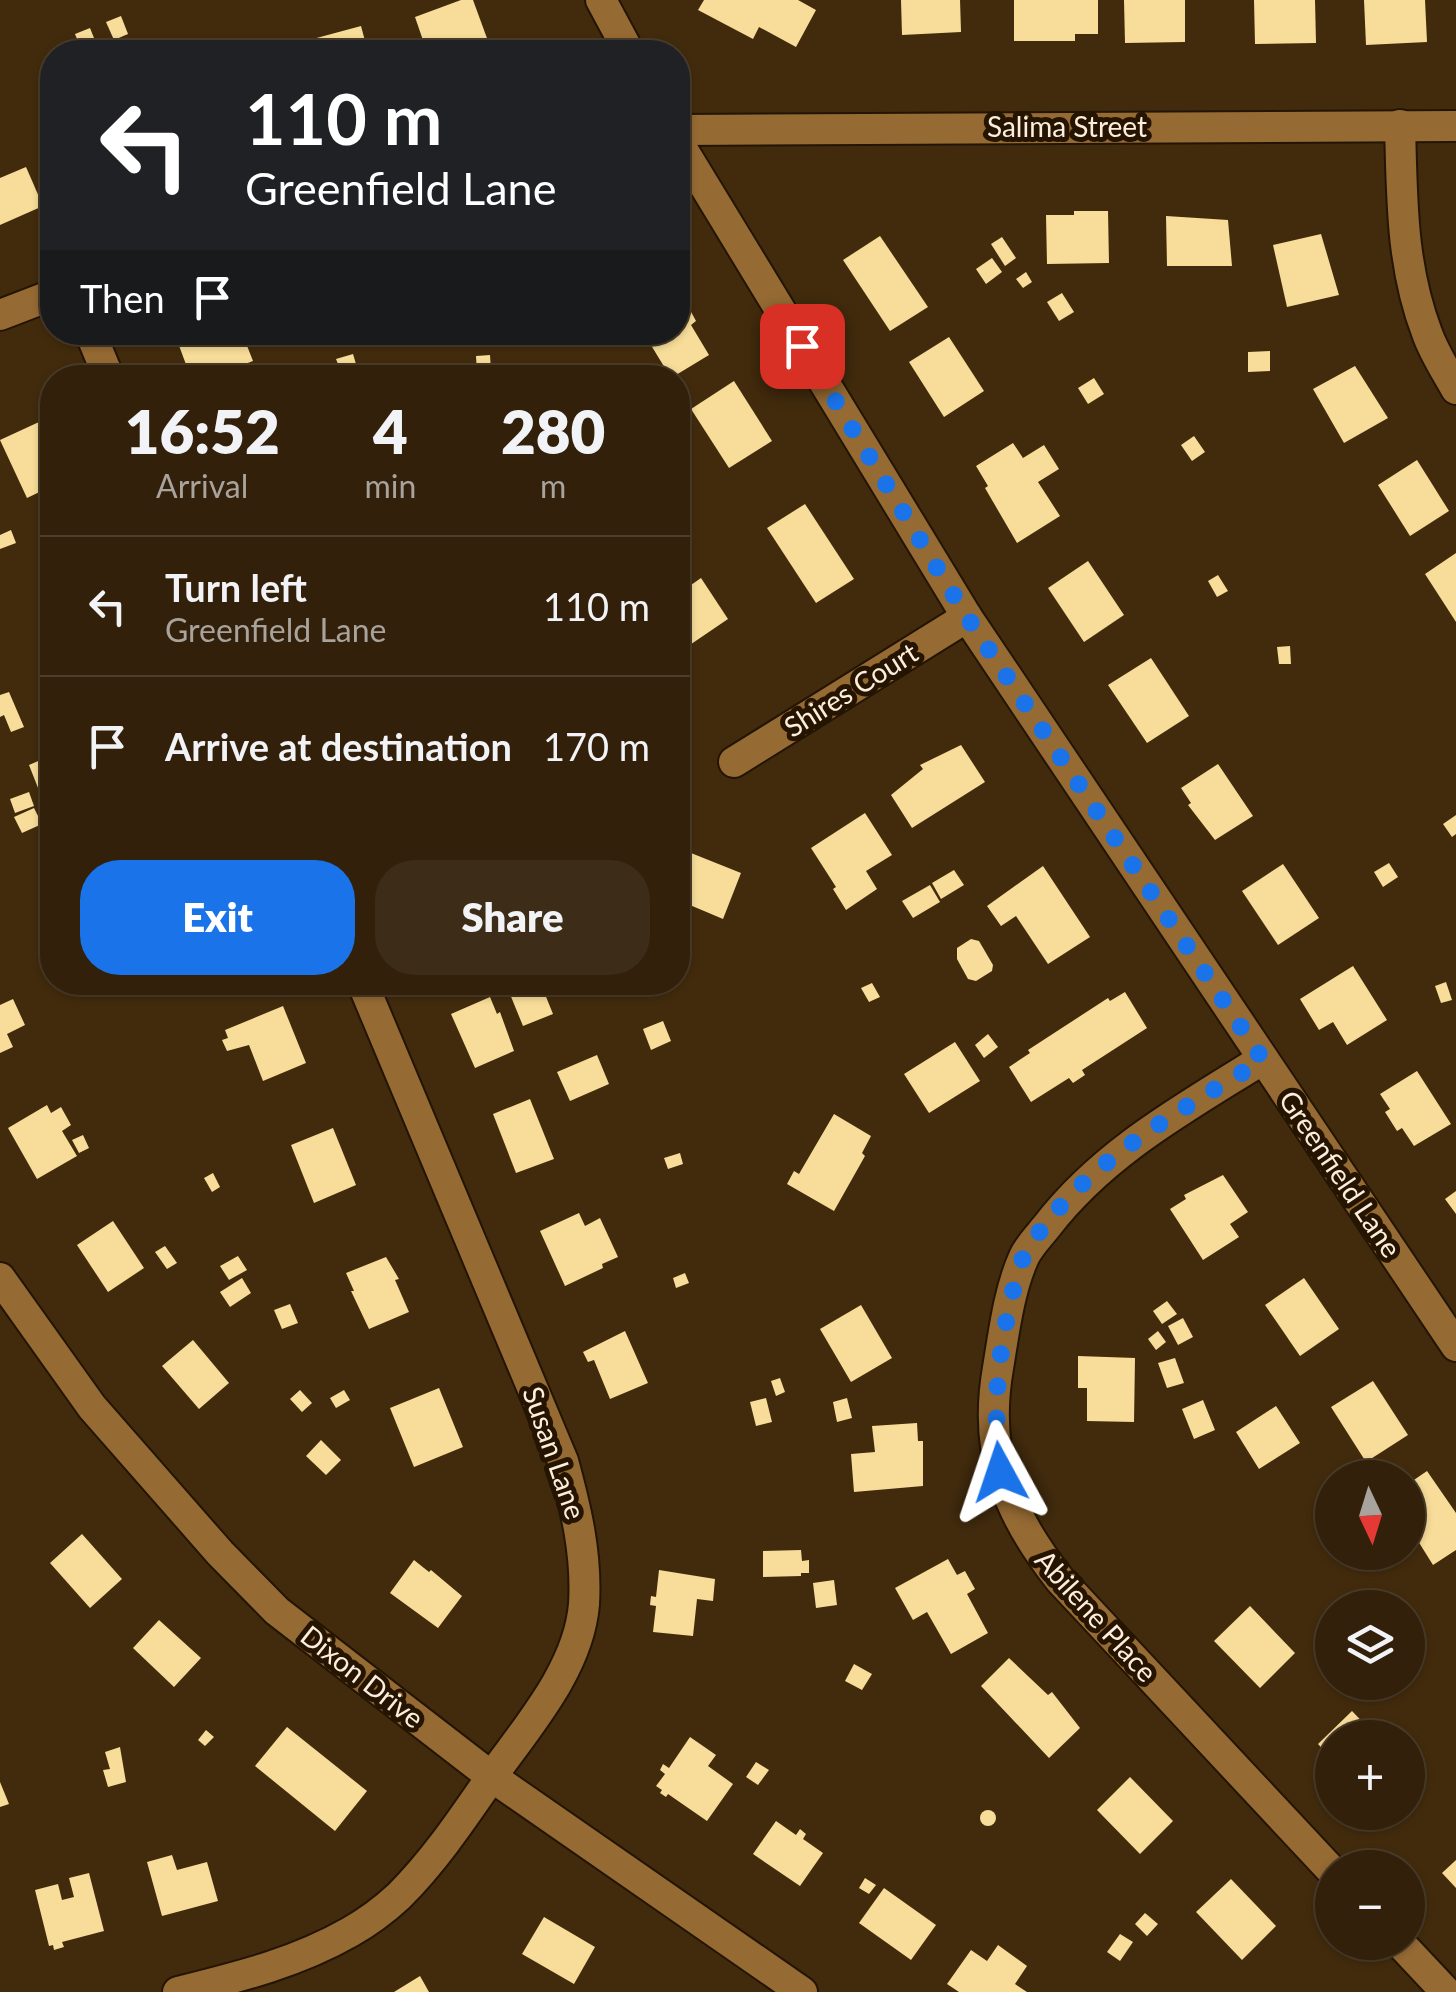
<!DOCTYPE html>
<html lang="en">
<head>
<meta charset="utf-8">
<style>
	body { margin:0; font-family:Lato,sans-serif; background:#3d2d18; color:#f1f3f6; height:100vh; display:flex; flex-direction:column; font-size:38px; white-space:nowrap }
	* { box-sizing:border-box; margin:0 }
	p { font-size:32px; color:#a8a39c }
	.icon { flex:none; width:55px; height:55px; fill:none; stroke:currentColor; stroke-width:2; stroke-linecap:round; stroke-linejoin:round }
	.map { position:relative; flex:1; overflow:hidden }
	.sheet { position:absolute; left:40px; top:365px; width:650px; height:630px; display:flex; flex-direction:column; background:#32200a; border-radius:40px; box-shadow:0 2px 8px #0004,0 0 0 2px #4d3e2b }
	.sheet>* { flex:none }
	.guide { position:absolute; left:40px; top:40px; width:650px; height:305px; border-radius:40px; box-shadow:0 2px 8px #0004,0 0 0 2px #4d3e2b; background:#202124; color:#fff; overflow:hidden }
	.needle { width:65px; rotate:176deg }
	.tools { position:absolute; left:1315px; top:1460px; display:grid; gap:20px }
	.tools a { display:grid; place-items:center; width:110px; height:110px; border-radius:50%; background:#32200a; box-shadow:0 2px 8px #0004,0 0 0 2px #4d3e2b; font-size:50px }
	.pin { position:absolute; display:grid; place-items:center; width:85px; height:85px; color:#fff; margin:-42px; border-radius:20px; box-shadow:0 5px 15px #0006 }
	.me { position:absolute; width:110px; margin:-55px; rotate:355deg; stroke-linejoin:round; filter:drop-shadow(0 0 8px #0008) }
	.turn { display:flex; align-items:center; gap:35px; height:210px; padding:0 40px; font-size:45px }
	.turn .icon { width:130px; height:130px; stroke-width:2.5 }
	.turn b { display:block; font-size:70px; line-height:85px }
	.then { display:flex; align-items:center; height:95px; padding:0 40px; background:#0003; gap:20px; font-size:38px }
	.eta { display:flex; justify-content:space-evenly; align-items:center; height:170px; text-align:center }
	.eta b { font-size:60px; font-weight:800; line-height:70px }
	.button { display:flex; gap:20px; margin-top:auto; padding:20px 40px }
	.button a { flex:1; height:115px; border-radius:40px; background:#1a73e8; color:#fff; font-size:40px; font-weight:800; line-height:115px; text-align:center }
	.button a+a { background:#3d2d18; color:#f1f3f6 }
	ul { padding:0; list-style:none }
	li { display:flex; align-items:center; gap:30px; height:140px; padding:0 40px; border-top:2px solid #4d3e2b }
	li div { flex:1 }
	li b { display:block; font-size:38px }
	li em { font-style:normal }
	.map>svg:first-child { display:block }
	.building { fill:#f7dd99 }
	.lines { fill:none; stroke-linecap:round; stroke-linejoin:round }
	.street-casing { stroke:#231505; stroke-width:34 }
	.street { stroke:#966a33; stroke-width:30 }
	.route { stroke:#1a73e8; stroke-width:18; stroke-dasharray:0 32.4 }
	.labels { text-anchor:middle; stroke-width:10; stroke-linejoin:round; paint-order:stroke }
	.street-label { font-size:28px; fill:#fceddd; stroke:#251400 }
</style>
</head>
<body>
<div class="map">
<svg width="1456" height="1992" viewBox="0 0 1456 1992">
	<rect width="100%" height="100%" fill="#422b0d"/>
	<g class="building">
		<polygon points="461,0 473,0 488,41 457,52 427,52 415,17"/>
		<polygon points="704,0 798,0 816,10 796,47 759,27 753,39 698,10"/>
		<polygon points="901,0 960,0 961,32 902,35"/>
		<polygon points="1014,0 1098,0 1098,34 1075,34 1075,41 1014,41"/>
		<polygon points="1124,0 1185,0 1185,42 1125,43"/>
		<polygon points="1254,0 1315,0 1316,43 1255,44"/>
		<polygon points="1364,0 1425,0 1427,42 1366,45"/>
		<polygon points="121,16 128,34 114,40 106,22"/>
		<polygon points="361,26 368,52 300,52 298,43"/>
		<polygon points="90,28 96,43 81,49 75,34"/>
		<polygon points="26,167 43,206 0,225 0,178"/>
		<polygon points="1074,211 1108,211 1109,263 1047,264 1046,215 1074,215"/>
		<polygon points="1166,216 1228,220 1232,266 1167,266"/>
		<polygon points="1321,234 1339,295 1287,307 1273,245"/>
		<polygon points="880,236 928,307 890,331 843,260"/>
		<polygon points="1002,237 1016,258 1005,266 991,244"/>
		<polygon points="992,258 1002,272 986,284 976,269"/>
		<polygon points="1026,272 1032,282 1023,288 1016,279"/>
		<polygon points="1062,293 1074,312 1059,321 1047,302"/>
		<polygon points="678,306 682,313 689,308 696,321 691,325 709,355 671,378 643,332 678,332"/>
		<polygon points="174,332 242,333 253,361 232,369 235,378 191,378"/>
		<polygon points="949,337 984,391 944,417 909,362"/>
		<polygon points="1270,351 1270,371 1248,372 1248,352"/>
		<polygon points="353,354 356,364 340,369 336,359"/>
		<polygon points="490,355 491,372 477,372 476,356"/>
		<polygon points="1355,366 1388,418 1344,443 1313,389"/>
		<polygon points="354,367 357,378 342,378 340,371"/>
		<polygon points="1094,378 1104,394 1088,404 1078,388"/>
		<polygon points="734,381 772,441 729,468 691,409"/>
		<polygon points="39,422 52,451 52,486 27,498 0,440"/>
		<polygon points="1194,436 1205,452 1192,461 1181,445"/>
		<polygon points="1013,443 1023,458 1044,445 1059,469 1038,482 1060,516 1017,543 985,488 988,486 976,466"/>
		<polygon points="1417,460 1449,511 1410,536 1378,485"/>
		<polygon points="805,504 854,579 816,603 767,528"/>
		<polygon points="11,530 16,543 0,549 0,535"/>
		<polygon points="1456,553 1456,622 1425,574"/>
		<polygon points="1088,561 1124,615 1084,642 1048,588"/>
		<polygon points="1218,575 1228,591 1217,597 1208,581"/>
		<polygon points="701,578 728,619 678,653 678,594"/>
		<polygon points="52,611 52,635 44,614"/>
		<polygon points="1290,646 1291,664 1279,664 1277,647"/>
		<polygon points="1151,658 1189,716 1147,743 1108,685"/>
		<polygon points="9,692 24,727 11,732 4,715 0,717 0,695"/>
		<polygon points="961,745 985,782 912,828 891,795 923,769 920,765"/>
		<polygon points="52,755 52,794 42,798 29,765"/>
		<polygon points="1218,764 1253,816 1215,840 1188,805 1191,803 1181,788"/>
		<polygon points="29,792 34,806 15,813 10,799"/>
		<polygon points="34,808 42,824 22,833 14,817"/>
		<polygon points="865,813 892,855 866,871 877,889 846,910 833,889 836,887 811,848"/>
		<polygon points="1456,815 1456,834 1452,837 1443,824"/>
		<polygon points="681,849 741,873 723,919 678,900 678,857"/>
		<polygon points="1389,863 1398,877 1383,887 1374,872"/>
		<polygon points="1283,864 1319,918 1278,945 1242,891"/>
		<polygon points="1043,866 1090,937 1048,964 1016,916 1001,926 987,906"/>
		<polygon points="954,870 964,885 941,899 932,883"/>
		<polygon points="930,885 940,902 913,918 902,901"/>
		<polygon points="971,939 979,941 993,965 992,971 976,981 968,979 957,959 957,948"/>
		<polygon points="1353,966 1387,1020 1347,1045 1333,1022 1319,1030 1300,999"/>
		<polygon points="505,982 540,982 553,1014 523,1026"/>
		<polygon points="1446,982 1452,1000 1441,1003 1435,986"/>
		<polygon points="872,983 880,997 869,1002 861,988"/>
		<polygon points="1125,992 1147,1028 1082,1070 1085,1075 1073,1083 1069,1078 1031,1102 1009,1067 1030,1053 1028,1050 1108,998 1110,1001"/>
		<polygon points="490,997 497,1014 500,1012 514,1051 475,1068 451,1014"/>
		<polygon points="13,999 25,1025 7,1034 13,1047 0,1053 0,1005"/>
		<polygon points="283,1006 306,1063 263,1081 249,1045 227,1051 222,1040 228,1038 225,1030"/>
		<polygon points="663,1021 671,1041 651,1050 643,1029"/>
		<polygon points="988,1034 998,1047 984,1058 975,1045"/>
		<polygon points="955,1042 980,1081 929,1113 904,1074"/>
		<polygon points="597,1055 609,1084 570,1101 557,1072"/>
		<polygon points="1417,1071 1451,1124 1414,1146 1402,1128 1397,1131 1385,1112 1390,1109 1380,1094"/>
		<polygon points="530,1099 554,1159 516,1173 493,1114"/>
		<polygon points="47,1105 51,1113 61,1107 71,1125 62,1131 77,1156 37,1179 8,1128"/>
		<polygon points="834,1114 871,1136 862,1153 865,1156 834,1211 787,1184 794,1171 799,1174"/>
		<polygon points="333,1128 356,1185 314,1203 291,1145"/>
		<polygon points="83,1135 89,1148 79,1153 72,1140"/>
		<polygon points="680,1153 683,1164 668,1169 664,1158"/>
		<polygon points="213,1173 220,1187 212,1192 204,1178"/>
		<polygon points="1223,1175 1248,1212 1230,1224 1239,1237 1203,1260 1170,1209 1186,1199 1184,1195"/>
		<polygon points="1456,1191 1456,1214 1445,1199"/>
		<polygon points="579,1213 585,1226 600,1218 618,1257 602,1264 603,1268 565,1286 540,1231"/>
		<polygon points="113,1221 144,1268 108,1292 77,1245"/>
		<polygon points="165,1246 177,1263 167,1269 155,1252"/>
		<polygon points="238,1256 247,1270 229,1280 220,1266"/>
		<polygon points="386,1257 399,1279 395,1280 409,1312 369,1329 351,1291 354,1291 346,1273"/>
		<polygon points="685,1273 689,1283 676,1288 673,1278"/>
		<polygon points="242,1278 251,1293 230,1307 220,1292"/>
		<polygon points="1304,1278 1339,1329 1300,1356 1265,1305"/>
		<polygon points="1167,1301 1177,1314 1162,1324 1153,1311"/>
		<polygon points="290,1304 298,1323 282,1329 274,1310"/>
		<polygon points="861,1305 892,1358 851,1382 820,1329"/>
		<polygon points="1183,1318 1193,1337 1178,1345 1168,1326"/>
		<polygon points="625,1331 648,1383 610,1399 594,1360 588,1362 583,1352"/>
		<polygon points="1158,1331 1166,1342 1156,1350 1148,1339"/>
		<polygon points="193,1340 229,1383 199,1409 162,1366"/>
		<polygon points="1078,1356 1135,1358 1134,1422 1087,1421 1087,1388 1078,1388"/>
		<polygon points="1175,1358 1184,1383 1167,1388 1158,1363"/>
		<polygon points="780,1378 785,1392 776,1396 771,1381"/>
		<polygon points="1373,1381 1408,1435 1366,1462 1331,1407"/>
		<polygon points="439,1388 463,1447 414,1467 390,1408"/>
		<polygon points="300,1390 312,1403 302,1412 290,1399"/>
		<polygon points="344,1390 350,1400 336,1408 330,1398"/>
		<polygon points="766,1398 772,1422 756,1426 750,1402"/>
		<polygon points="847,1398 852,1418 837,1422 833,1402"/>
		<polygon points="1203,1400 1215,1430 1194,1439 1182,1409"/>
		<polygon points="1276,1406 1300,1443 1259,1469 1236,1432"/>
		<polygon points="917,1423 918,1441 923,1441 923,1486 854,1492 851,1454 875,1452 872,1426"/>
		<polygon points="321,1440 341,1460 326,1475 306,1456"/>
		<polygon points="1427,1471 1456,1513 1456,1550 1433,1565 1408,1525 1408,1508 1412,1505 1408,1497 1408,1484"/>
		<polygon points="82,1534 122,1579 90,1608 50,1563"/>
		<polygon points="801,1550 802,1561 809,1560 809,1573 801,1573 801,1576 763,1577 763,1551"/>
		<polygon points="948,1559 957,1575 965,1571 975,1589 967,1594 988,1633 951,1654 927,1612 913,1620 895,1588"/>
		<polygon points="414,1560 429,1572 431,1570 462,1596 438,1628 390,1593"/>
		<polygon points="659,1570 715,1579 713,1601 697,1599 693,1636 653,1632 656,1606 650,1605 651,1596 656,1597"/>
		<polygon points="834,1580 837,1605 816,1608 813,1583"/>
		<polygon points="1250,1606 1295,1653 1260,1688 1214,1641"/>
		<polygon points="159,1620 201,1658 174,1687 133,1648"/>
		<polygon points="1009,1658 1048,1695 1052,1692 1080,1728 1049,1758 981,1686"/>
		<polygon points="854,1664 872,1674 862,1690 845,1681"/>
		<polygon points="1352,1711 1378,1738 1332,1738 1332,1759 1318,1744"/>
		<polygon points="287,1727 367,1791 335,1831 255,1766"/>
		<polygon points="206,1730 214,1737 205,1746 198,1740"/>
		<polygon points="690,1737 716,1755 708,1766 733,1784 707,1821 668,1794 666,1797 660,1793 662,1790 656,1786 665,1774 660,1770 663,1764 669,1768"/>
		<polygon points="120,1747 126,1782 108,1787 103,1770 110,1769 105,1752"/>
		<polygon points="756,1762 769,1770 758,1785 746,1777"/>
		<polygon points="1130,1777 1173,1821 1140,1854 1097,1810"/>
		<polygon points="0,1782 9,1804 0,1807"/>
		<circle cx="988" cy="1818" r="8"/>
		<polygon points="776,1821 796,1835 800,1829 806,1834 803,1839 823,1853 800,1886 753,1854"/>
		<polygon points="172,1855 177,1870 207,1862 218,1901 162,1916 147,1862"/>
		<polygon points="1456,1860 1456,1888 1442,1873"/>
		<polygon points="89,1873 104,1931 62,1942 64,1947 54,1950 53,1945 49,1946 35,1890 58,1884 62,1900 74,1897 69,1878"/>
		<polygon points="865,1878 876,1885 869,1894 859,1888"/>
		<polygon points="1231,1879 1276,1926 1242,1960 1196,1912"/>
		<polygon points="884,1888 936,1925 911,1960 859,1923"/>
		<polygon points="1145,1913 1158,1924 1147,1936 1135,1924"/>
		<polygon points="544,1917 595,1947 574,1984 522,1954"/>
		<polygon points="1120,1934 1133,1942 1120,1961 1107,1952"/>
		<polygon points="998,1945 1027,1966 1015,1984 1027,1992 959,1992 947,1984 971,1950 987,1961"/>
		<polygon points="420,1976 429,1992 394,1992"/>
	</g>
	<g class="lines">
		<g class="street-casing">
			<g id="street">
				<polyline points="601,0 629,52"/>
				<path d="M1400 125C1402 197 1401 265 1427 333 1434 353 1446 371 1456 389"/>
				<polyline points="678,130 1456,126"/>
				<polyline points="678,142 967,617 1456,1346"/>
				<polyline points="0,315 52,295"/>
				<polyline points="90,332 109,378"/>
				<polyline points="734,762 967,617"/>
				<path d="M1263 1059C1185 1108 1104 1152 1047 1226 1039 1236 1029 1246 1024 1257 1009 1290 1004 1332 998 1368 983 1454 1008 1514 1060 1580L1332 1871"/>
				<polyline points="0,1278 92,1407 220,1553 277,1611 492,1777 802,1992"/>
				<polyline points="1399,1942 1446,1992"/>
				<path d="M178 1992C238 1977 296 1963 350 1932 366 1923 385 1909 399 1896 435 1860 463 1818 492 1776 528 1726 579 1668 584 1604 587 1554 576 1509 563 1461L362 982"/>
			</g>
		</g>
		<use href="#street" class="street"/>
	</g>
	<g class="lines">
		<path class="route" d="M802 346 967 617 1263 1060C1178 1112 1080 1164 1026 1252 1018 1267 1014 1287 1010 1304 997 1361 993 1413 1000 1472"/>
	</g>
	<g class="labels">
		<g class="street-label">
			<text x="1067" y="137">Salima Street</text>
			<text transform="translate(851 690) rotate(-32)" y="10">Shires Court</text>
			<text transform="translate(1340 1174) rotate(56)" y="10">Greenfield Lane</text>
			<text transform="translate(554 1453) rotate(71)" y="10">Susan Lane</text>
			<text transform="translate(1096 1616) rotate(48)" y="10">Abilene Place</text>
			<text transform="translate(362 1677) rotate(38)" y="10">Dixon Drive</text>
		</g>
	</g>
</svg>
<div class="tools">
<a><svg class="needle" viewBox="-14 -14 28 28"><path d="M0-13l5 13h-10z" fill="#e53935"/><path d="M0 13l5-13h-10z" fill="#a8a39c"/></svg></a>
<a><svg class="icon" aria-label="layers" viewBox="0 0 24 24"><path d="M12 4l9 5-9 5-9-5zM3 14l9 5 9-5"/></svg></a>
<a>+</a>
<a>−</a>
</div>
<div class="pin" style="left:802px;top:346px;background:#d93025"><svg class="icon" aria-label="arrive" viewBox="0 0 24 24"><path d="M6 21V4h12l-3 4 3 4H6"/></svg></div>
<svg class="me" style="left:1000px;top:1472px" viewBox="-20 -20 40 40"><path d="M0-17L14 15 0 8-14 15z" fill="#1a73e8" stroke="#fff" stroke-width="4"/></svg>
<div class="guide">
<div class="turn"><svg class="icon" aria-label="left" viewBox="0 0 24 24"><path d="M17 20v-9H6M10 6l-5 5 5 5"/></svg><div><b>110 m</b>Greenfield Lane</div></div>
<div class="then">Then<svg class="icon" aria-label="arrive" viewBox="0 0 24 24"><path d="M6 21V4h12l-3 4 3 4H6"/></svg></div>
</div>
<section class="sheet">
<div class="eta">
<div><b>16:52</b><p>Arrival</p></div>
<div><b>4</b><p>min</p></div>
<div><b>280</b><p>m</p></div>
</div>
<ul>
<li><svg class="icon" aria-label="left" viewBox="0 0 24 24"><path d="M17 20v-9H6M10 6l-5 5 5 5"/></svg><div><b>Turn left</b><p>Greenfield Lane</p></div><em>110 m</em></li>
<li><svg class="icon" aria-label="arrive" viewBox="0 0 24 24"><path d="M6 21V4h12l-3 4 3 4H6"/></svg><div><b>Arrive at destination</b></div><em>170 m</em></li>
</ul>
<div class="button"><a>Exit</a><a>Share</a></div>
</section>
</div>
</body>
</html>
